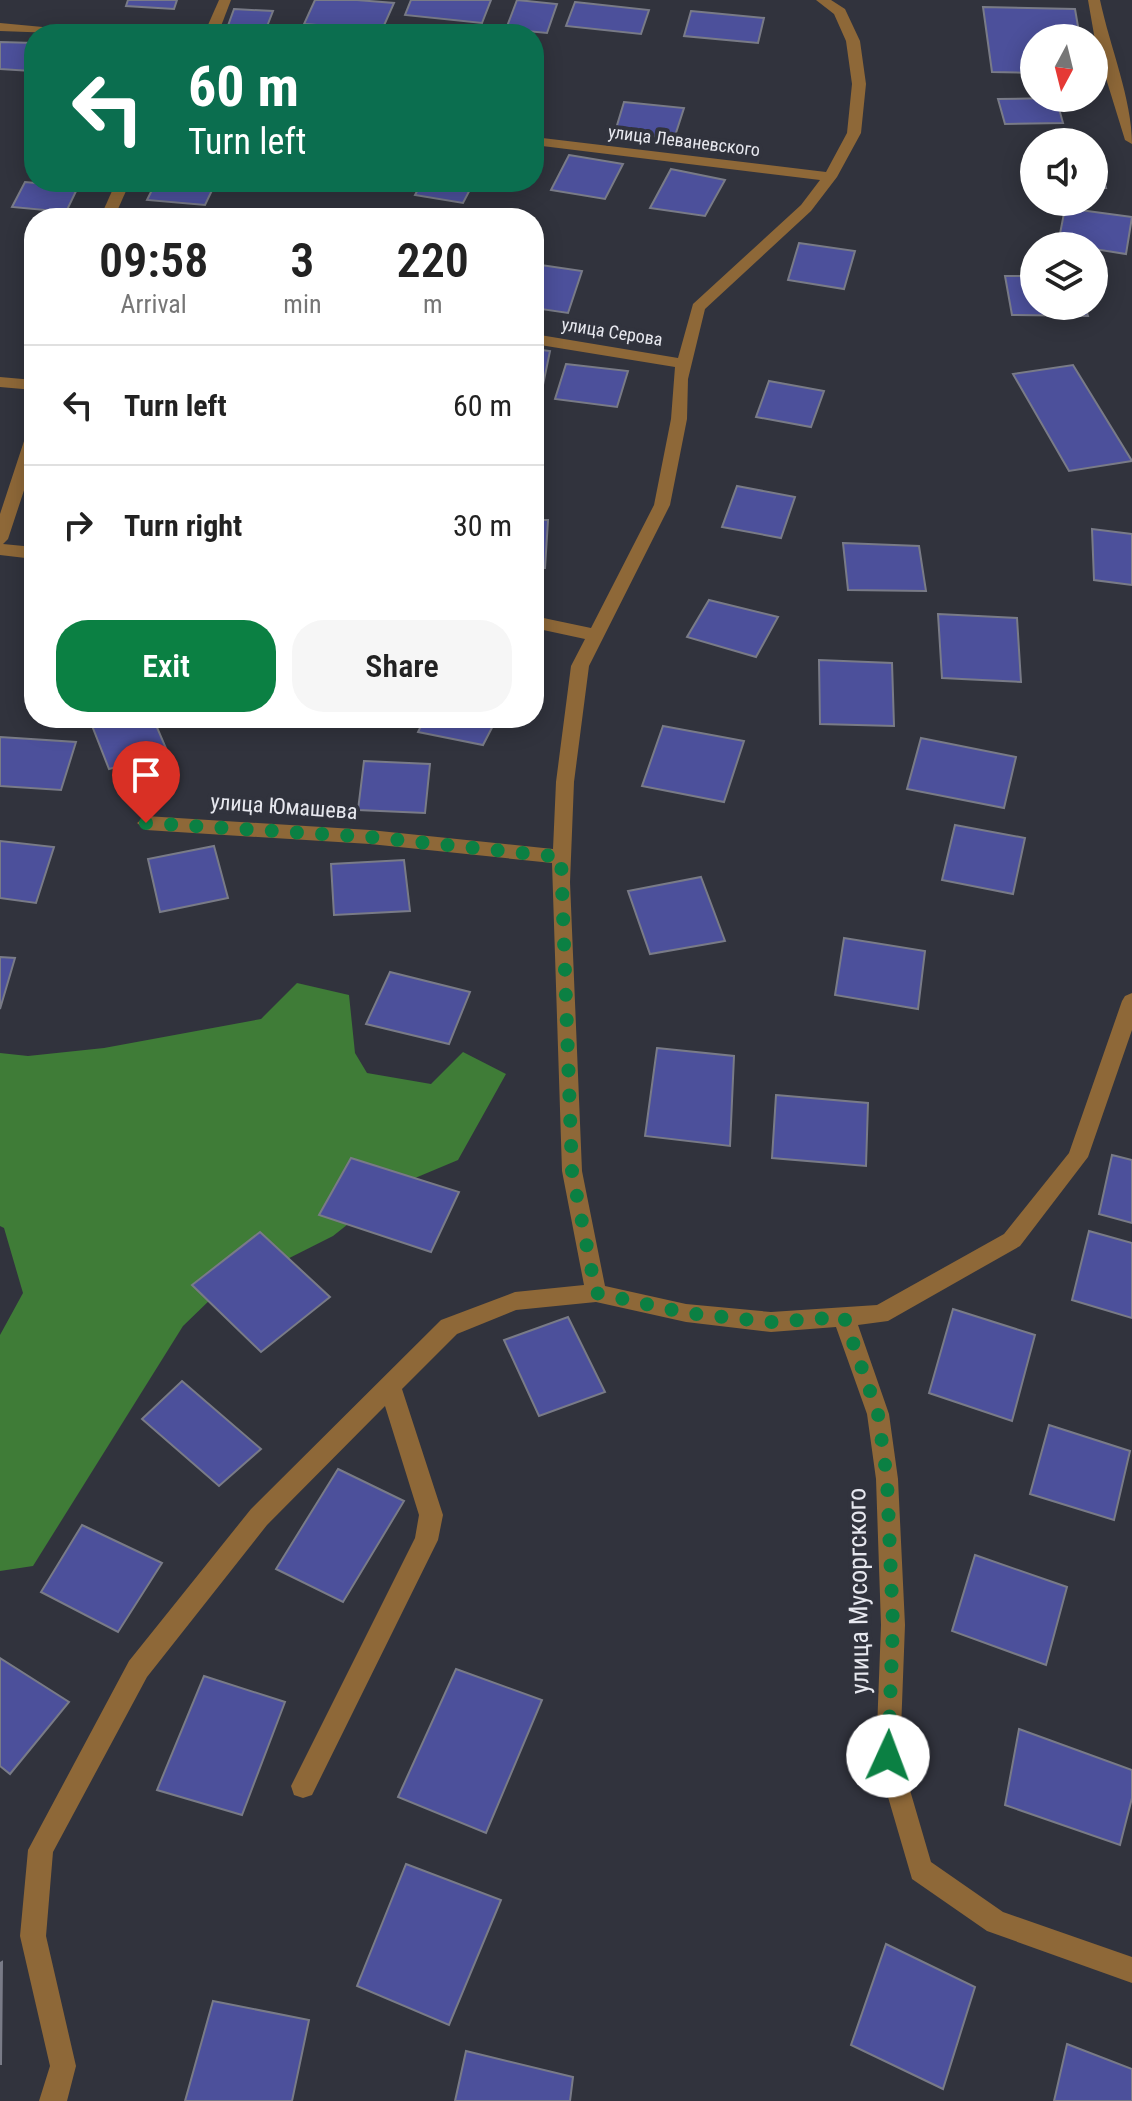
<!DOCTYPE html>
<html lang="en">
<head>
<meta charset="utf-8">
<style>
	body { margin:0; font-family:"Roboto Condensed",sans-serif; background:#f6f6f6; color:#222; height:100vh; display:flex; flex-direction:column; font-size:30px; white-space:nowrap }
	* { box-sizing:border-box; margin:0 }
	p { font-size:26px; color:#767676 }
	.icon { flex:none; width:44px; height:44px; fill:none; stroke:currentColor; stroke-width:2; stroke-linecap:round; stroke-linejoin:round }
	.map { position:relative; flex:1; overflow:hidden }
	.details { position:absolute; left:24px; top:208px; width:520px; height:520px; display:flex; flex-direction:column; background:#fff; border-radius:32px; box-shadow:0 4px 20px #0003 }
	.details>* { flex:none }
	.guide { position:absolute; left:24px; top:24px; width:520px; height:168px; border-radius:32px; box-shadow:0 4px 20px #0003; background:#0b6e4f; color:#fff; overflow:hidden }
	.needle { width:52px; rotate:187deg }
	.buttons { position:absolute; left:1020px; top:24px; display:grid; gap:16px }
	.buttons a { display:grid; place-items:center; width:88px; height:88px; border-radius:50%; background:#fff; box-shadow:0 4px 20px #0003; font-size:40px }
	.pin { position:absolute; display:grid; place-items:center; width:68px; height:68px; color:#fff; margin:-82px -34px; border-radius:50% 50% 50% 0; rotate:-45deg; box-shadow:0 0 8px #0007 }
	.pin .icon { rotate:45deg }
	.me { position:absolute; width:88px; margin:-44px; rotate:2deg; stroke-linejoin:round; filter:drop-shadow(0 0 6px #0008) }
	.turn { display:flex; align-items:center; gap:28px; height:168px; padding:0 32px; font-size:36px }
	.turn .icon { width:104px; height:104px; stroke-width:2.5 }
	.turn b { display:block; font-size:56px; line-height:68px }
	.eta { display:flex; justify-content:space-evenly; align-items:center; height:136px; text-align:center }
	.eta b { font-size:48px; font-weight:600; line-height:56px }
	.cta { display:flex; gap:16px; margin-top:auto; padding:16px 32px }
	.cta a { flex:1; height:92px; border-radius:32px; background:#0b8043; color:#fff; font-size:32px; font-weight:600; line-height:92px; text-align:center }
	.cta a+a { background:#f6f6f6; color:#222 }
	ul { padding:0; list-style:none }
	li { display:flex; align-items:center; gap:24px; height:120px; padding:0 32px; border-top:2px solid #e0e0e0 }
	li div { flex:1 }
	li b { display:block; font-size:30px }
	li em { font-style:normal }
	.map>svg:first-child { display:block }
	.forest { fill:#3f7c37 }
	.building { fill:#4c509b; stroke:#797b87; stroke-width:2 }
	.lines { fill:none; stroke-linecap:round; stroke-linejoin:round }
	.minor { fill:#8e6838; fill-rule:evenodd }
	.route { stroke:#0b8043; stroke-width:14; stroke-dasharray:0 25.2 }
	.labels { text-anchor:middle; stroke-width:8; stroke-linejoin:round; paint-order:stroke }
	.far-street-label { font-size:18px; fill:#e7e8ef; stroke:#31333d }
	.street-label { font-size:22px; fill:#e7e8ef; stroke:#31333d }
	.near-street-label { font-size:26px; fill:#e7e8ef; stroke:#31333d }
</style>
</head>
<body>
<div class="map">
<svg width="1132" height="2101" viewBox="0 0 1132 2101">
	<rect width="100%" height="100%" fill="#31333d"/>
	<polygon class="forest" points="297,983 349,995 355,1053 367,1073 431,1084 463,1052 506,1074 458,1160 396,1186 333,1236 214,1296 183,1326 33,1566 0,1571 0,1335 23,1293 4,1228 0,1226 0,1053 28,1056 104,1048 261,1019"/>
	<g class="building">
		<polygon points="128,0 177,0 174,9 126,6"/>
		<polygon points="315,0 357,0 394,3 382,30 304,24"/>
		<polygon points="411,0 491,0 482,23 405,15"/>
		<polygon points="517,0 557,4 547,33 506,29"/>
		<polygon points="575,2 649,10 641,34 566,26"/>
		<polygon points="983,7 1075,9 1080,38 1034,38 1034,73 992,72"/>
		<polygon points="234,9 273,11 264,34 225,34"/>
		<polygon points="691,11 764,18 758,43 684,36"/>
		<polygon points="0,42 34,43 31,71 0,69"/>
		<polygon points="1056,98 1063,123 1005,124 998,99"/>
		<polygon points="624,102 684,108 674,139 615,132"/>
		<polygon points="569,155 623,164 605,199 551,190"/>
		<polygon points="1094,161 1099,162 1106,188 1094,188"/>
		<polygon points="671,169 725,180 705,216 650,208"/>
		<polygon points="25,182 78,187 66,212 12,207"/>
		<polygon points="156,182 216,182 205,205 147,200"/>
		<polygon points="422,182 474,182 463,203 415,195"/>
		<polygon points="1065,208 1132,217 1126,254 1094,249 1094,246 1058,244"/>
		<polygon points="799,243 855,251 844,289 788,280"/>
		<polygon points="534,264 582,271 568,313 534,308"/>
		<polygon points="1005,276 1034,276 1034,306 1085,306 1088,316 1012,315"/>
		<polygon points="534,349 550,351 543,385 534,384"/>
		<polygon points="566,364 628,371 617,407 555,399"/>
		<polygon points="1073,365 1132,461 1069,471 1013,374"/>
		<polygon points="769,381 824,391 811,427 756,417"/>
		<polygon points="737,486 795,497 781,538 722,527"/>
		<polygon points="534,520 548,520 545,568 534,568"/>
		<polygon points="1092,529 1132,534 1132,585 1094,580"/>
		<polygon points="843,543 919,546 926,591 848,590"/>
		<polygon points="709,600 778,617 756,657 687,637"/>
		<polygon points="938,614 1017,618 1021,682 942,678"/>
		<polygon points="819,660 892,663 894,726 820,724"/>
		<polygon points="89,718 153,718 168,753 109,769"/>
		<polygon points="425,718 497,718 483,745 418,732"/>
		<polygon points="663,726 744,741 724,802 642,786"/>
		<polygon points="0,737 76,742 61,790 0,786"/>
		<polygon points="921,738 1016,757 1004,808 907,789"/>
		<polygon points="364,761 430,764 425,813 358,810"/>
		<polygon points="955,825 1025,838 1013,894 942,880"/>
		<polygon points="0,841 54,847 36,903 0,898"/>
		<polygon points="214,846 228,898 160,912 148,859"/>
		<polygon points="404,860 410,911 334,915 331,864"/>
		<polygon points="701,877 725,941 650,954 628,891"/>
		<polygon points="844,938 925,951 918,1009 835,995"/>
		<polygon points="0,957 15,958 0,1009"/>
		<polygon points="390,972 470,992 449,1044 366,1024"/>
		<polygon points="657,1048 734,1056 730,1146 645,1136"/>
		<polygon points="776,1095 868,1103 866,1166 772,1158"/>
		<polygon points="1112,1155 1132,1160 1132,1223 1099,1214"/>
		<polygon points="351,1158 459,1192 431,1252 319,1215"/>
		<polygon points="1089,1231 1132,1243 1132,1318 1072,1300"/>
		<polygon points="260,1232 330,1297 261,1352 192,1285"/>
		<polygon points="953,1309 1035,1335 1012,1421 929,1393"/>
		<polygon points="568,1317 605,1392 539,1416 504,1340"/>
		<polygon points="182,1381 261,1449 219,1486 142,1419"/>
		<polygon points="1049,1425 1130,1451 1114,1520 1030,1494"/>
		<polygon points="338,1469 404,1501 343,1602 276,1569"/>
		<polygon points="82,1525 162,1563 118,1632 41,1592"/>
		<polygon points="975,1555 1067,1587 1046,1665 952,1631"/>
		<polygon points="0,1658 69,1702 10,1774 0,1766"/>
		<polygon points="456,1669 542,1700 486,1833 398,1797"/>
		<polygon points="204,1676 285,1702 242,1815 157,1790"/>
		<polygon points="1019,1729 1132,1770 1132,1798 1120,1845 1005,1805"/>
		<polygon points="406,1864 501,1900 449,2025 357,1986"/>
		<polygon points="886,1944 975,1987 943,2089 851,2045"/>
		<polygon points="2,1962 1,2064 0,2064 0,1963"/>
		<polygon points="213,2001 309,2020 292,2101 185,2101"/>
		<polygon points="1067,2044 1132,2069 1132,2101 1054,2101"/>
		<polygon points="466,2051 573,2077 570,2101 455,2101"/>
	</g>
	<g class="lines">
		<g class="minor">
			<polygon points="219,0 231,0 218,34 204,34"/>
			<polygon points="816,0 831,0 845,9 860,41 866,84 861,133 837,177 811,211 705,309 688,379 687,419 670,505 589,666 574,782 570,882 582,1171 605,1286 686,1304 771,1312 877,1305 1004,1234 1069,1153 1122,1001 1125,996 1132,993 1132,1030 1088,1157 1020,1246 888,1321 858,1325 889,1414 898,1479 905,1625 900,1756 931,1862 1003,1912 1132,1957 1132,1983 987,1931 912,1879 876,1756 881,1625 876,1479 867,1414 836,1327 771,1332 686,1322 596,1302 516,1310 457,1334 402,1389 443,1515 438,1540 312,1795 303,1798 294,1795 291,1786 415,1538 419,1515 385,1406 267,1525 147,1677 53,1852 46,1936 76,2066 67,2101 39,2101 50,2066 20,1936 28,1850 129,1661 251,1509 441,1320 515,1292 584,1285 562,1171 552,863 370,844 146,830 137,823 146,816 370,830 553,849 556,782 571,666 585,639 534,628 534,616 591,628 654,505 671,419 675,367 534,344 534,334 678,358 693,304 801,205 820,180 534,145 534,137 826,172 847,133 852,84 846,41 834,14"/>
			<path d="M1088 0H1100C1110 47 1132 99 1132 144L1125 140 1096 46Z"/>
			<polygon points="0,23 75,30 82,34 0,31"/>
			<polygon points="116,182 130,182 114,218 100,218"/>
			<polygon points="0,377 34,380 34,390 0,387"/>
			<polygon points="34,430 34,460 8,539 3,544 34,547 34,559 0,555 0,514 26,435"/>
		</g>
	</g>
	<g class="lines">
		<polyline class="route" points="146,823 370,837 561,857 572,1171 596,1293 686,1313 771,1322 844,1317 878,1414 887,1479 893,1625 888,1756"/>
	</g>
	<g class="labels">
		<g class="far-street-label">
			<text transform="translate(684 141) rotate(7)" y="6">улица Леваневского</text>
			<text transform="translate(612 332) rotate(9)" y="6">улица Серова</text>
		</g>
		<g class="street-label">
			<text transform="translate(284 806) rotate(4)" y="8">улица Юмашева</text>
		</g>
		<g class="near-street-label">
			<text transform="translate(858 1591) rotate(-91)" y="9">улица Мусоргского</text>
		</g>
	</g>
</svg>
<div class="buttons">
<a><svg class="needle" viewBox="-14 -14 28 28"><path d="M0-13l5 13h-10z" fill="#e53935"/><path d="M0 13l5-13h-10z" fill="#767676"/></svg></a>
<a><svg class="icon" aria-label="sound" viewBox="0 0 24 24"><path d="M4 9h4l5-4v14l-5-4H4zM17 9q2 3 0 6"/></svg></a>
<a><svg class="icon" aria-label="layers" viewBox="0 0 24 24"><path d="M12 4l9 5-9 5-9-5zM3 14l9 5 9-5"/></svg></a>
</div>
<div class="pin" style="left:146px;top:823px;background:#d93025"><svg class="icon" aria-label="arrive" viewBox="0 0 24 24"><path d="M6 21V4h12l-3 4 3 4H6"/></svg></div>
<svg class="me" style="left:888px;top:1756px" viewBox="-20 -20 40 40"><circle r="19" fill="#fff"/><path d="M0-13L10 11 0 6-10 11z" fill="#0b8043"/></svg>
<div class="guide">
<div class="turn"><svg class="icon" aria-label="left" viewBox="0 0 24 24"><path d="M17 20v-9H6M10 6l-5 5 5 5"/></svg><div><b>60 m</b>Turn left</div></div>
</div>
<section class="details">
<div class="eta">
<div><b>09:58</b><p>Arrival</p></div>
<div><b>3</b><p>min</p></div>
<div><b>220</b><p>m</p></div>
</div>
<ul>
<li><svg class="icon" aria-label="left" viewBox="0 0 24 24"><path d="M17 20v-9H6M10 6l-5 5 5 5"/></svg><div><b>Turn left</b></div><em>60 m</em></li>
<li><svg class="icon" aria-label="right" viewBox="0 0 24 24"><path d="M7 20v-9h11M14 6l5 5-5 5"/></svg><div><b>Turn right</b></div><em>30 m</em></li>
</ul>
<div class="cta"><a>Exit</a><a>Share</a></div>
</section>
</div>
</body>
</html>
